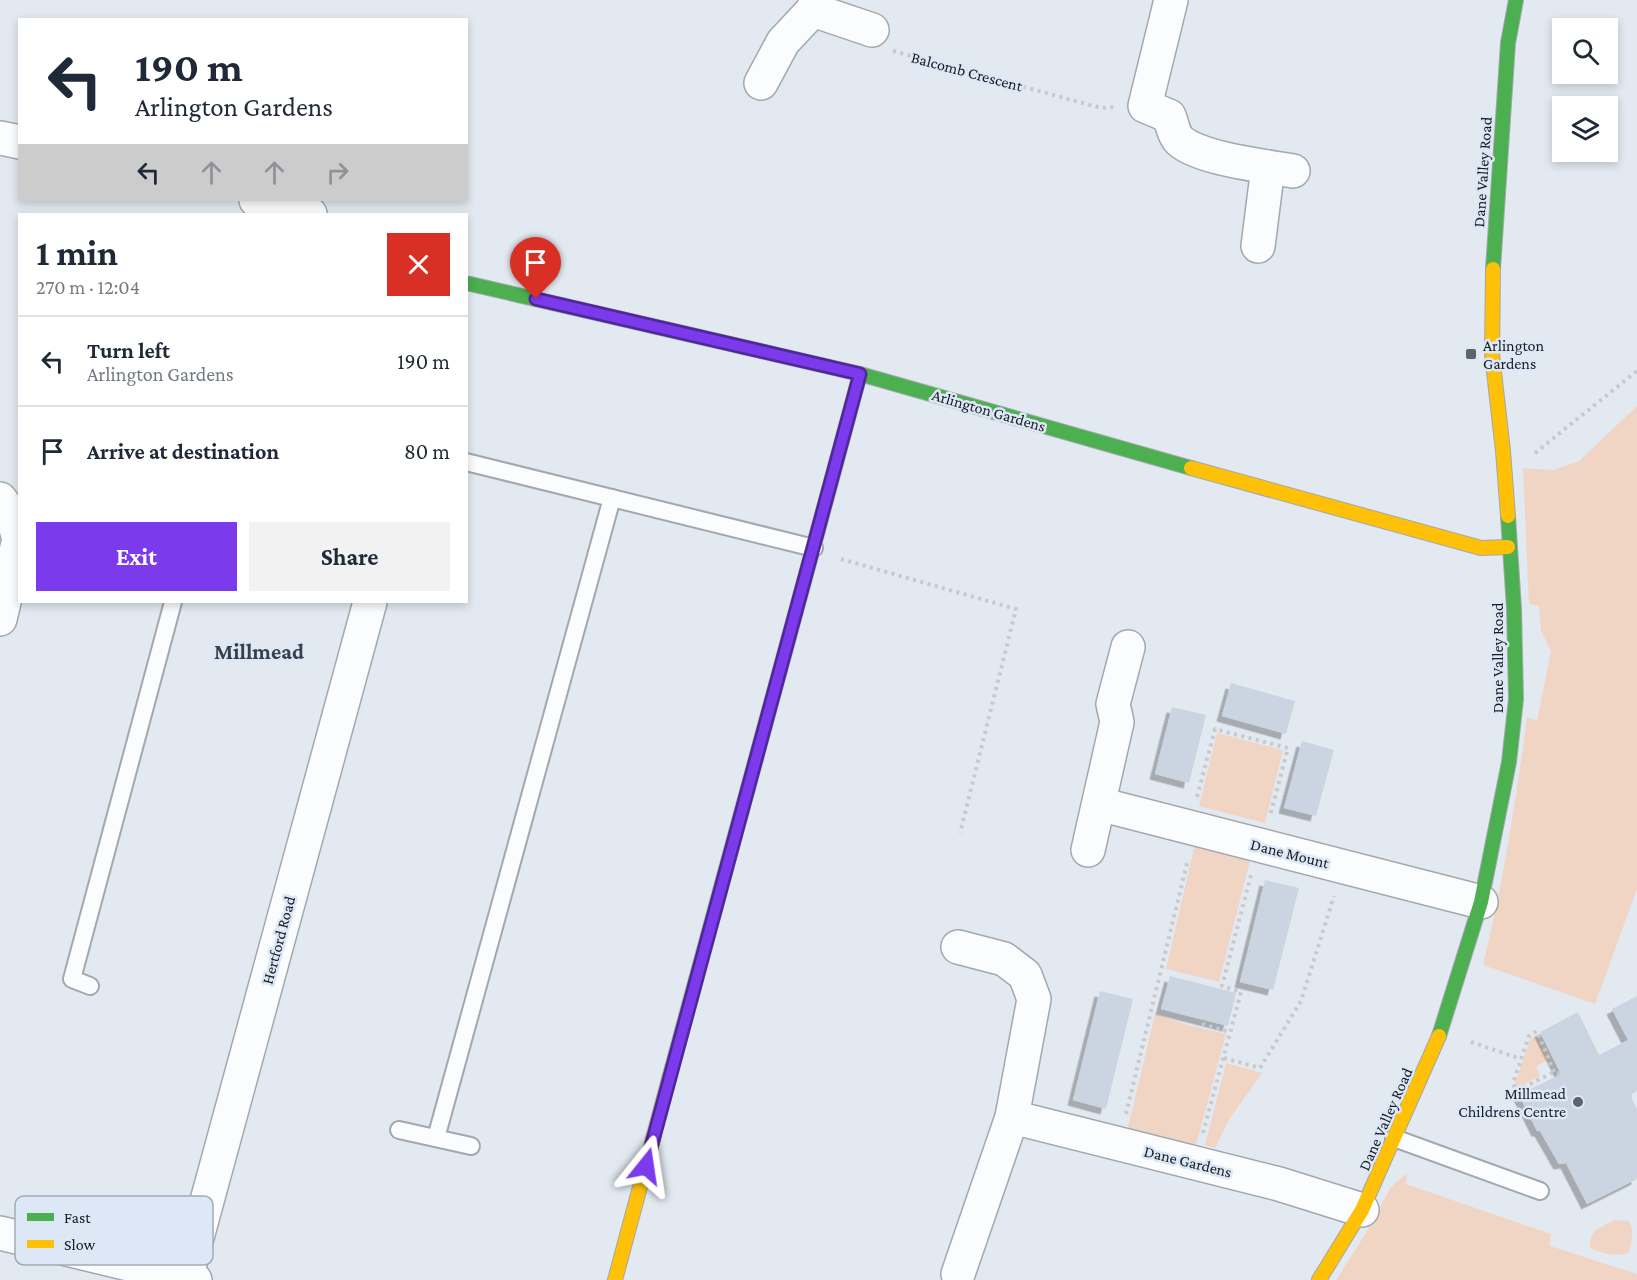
<!DOCTYPE html>
<html lang="en">
<head>
<meta charset="utf-8">
<style>
	body { margin:0; font-family:"Crimson Pro",serif; background:#f2f2f3; color:#1f2937; height:100vh; display:flex; flex-direction:column; font-size:22px; white-space:nowrap }
	* { box-sizing:border-box; margin:0 }
	p { font-size:20px; color:#747a83 }
	.icon { flex:none; width:33px; height:33px; fill:none; stroke:currentColor; stroke-width:2; stroke-linecap:round; stroke-linejoin:round }
	.map { position:relative; flex:1; overflow:hidden }
	.side { position:absolute; left:18px; top:213px; width:450px; height:390px; display:flex; flex-direction:column; background:#fff; border-radius:0px; box-shadow:0 3px 9px #0003 }
	.side>* { flex:none }
	.top-card { position:absolute; left:18px; top:18px; width:450px; height:183px; border-radius:0px; box-shadow:0 3px 9px #0003; background:#fff; color:#1f2937; overflow:hidden }
	.tools { position:absolute; left:1552px; top:18px; display:grid; gap:12px }
	.tools a { display:grid; place-items:center; width:66px; height:66px; border-radius:0px; background:#fff; box-shadow:0 3px 9px #0003; font-size:30px }
	.pin { position:absolute; display:grid; place-items:center; width:51px; height:51px; color:#fff; margin:-62px -26px; border-radius:50% 50% 50% 0; rotate:-45deg; box-shadow:0 0 6px #0007 }
	.pin .icon { rotate:45deg }
	.me { position:absolute; width:66px; margin:-33px; rotate:15deg; stroke-linejoin:round; filter:drop-shadow(0 0 4px #0008) }
	.turn { display:flex; align-items:center; gap:21px; height:126px; padding:0 18px; font-size:27px }
	.turn .icon { width:78px; height:78px; stroke-width:2.5 }
	.turn b { display:block; font-size:42px; line-height:51px }
	.lanes { display:flex; align-items:center; height:57px; padding:0 18px; background:#0003; justify-content:center; gap:30px; direction:ltr }
	.lanes .off { opacity:.35 }
	.round { display:grid; place-items:center; flex:none; width:63px; height:63px; border-radius:0px; background:#f2f2f3 }
	.headline { display:flex; align-items:center; justify-content:space-between; height:102px; padding:0 18px }
	h1 { font-size:36px; font-weight:700; line-height:45px }
	.action { display:flex; gap:12px; margin-top:auto; padding:12px 18px }
	.action a { flex:1; height:69px; border-radius:0px; background:#7c3aed; color:#fff; font-size:24px; font-weight:700; line-height:69px; text-align:center }
	.action a+a { background:#f2f2f3; color:#1f2937 }
	ul { padding:0; list-style:none }
	li { display:flex; align-items:center; gap:18px; height:90px; padding:0 18px; border-top:2px solid #e0e1e3 }
	li div { flex:1 }
	li b { display:block; font-size:22px }
	li em { font-style:normal }
	.map>svg:first-child { display:block }
	.green { fill:#f0d5c4 }
	.building { fill:#cbd4e1; filter:url(#shadow) }
	.lines { fill:none; stroke-linecap:round; stroke-linejoin:round }
	.lane-casing { stroke:#a3a8ae; stroke-width:20 }
	.street-casing { stroke:#a3a8ae; stroke-width:36 }
	.fast-casing { stroke:#a3a8ae; stroke-width:16 }
	.slow-casing { stroke:#a3a8ae; stroke-width:16 }
	.path { stroke:#c7c9cb; stroke-width:4; stroke-dasharray:3 4.5; stroke-linecap:butt }
	.lane { stroke:#fbfcfd; stroke-width:16 }
	.street { stroke:#fbfcfd; stroke-width:33 }
	.fast { stroke:#4caf50; stroke-width:14 }
	.slow { stroke:#ffc107; stroke-width:14 }
	.route-casing { stroke:#51269a; stroke-width:15 }
	.route { stroke:#7c3aed; stroke-width:10 }
	.poi-dot { fill:#5f636a; stroke:#dde8f7; stroke-width:2 }
	.labels { text-anchor:middle; stroke-width:5; stroke-linejoin:round; paint-order:stroke }
	.street-label { font-size:16px; fill:#181b21; stroke:#dde8f7 }
	.poi-label { font-size:16px; fill:#181b21; stroke:#dde8f7; text-anchor:start }
	.district-label { font-size:22px; font-weight:bold; fill:#373f4b; stroke:#dde8f7 }
	.key { fill:#dde8f7; stroke:#a2aab7; stroke-width:1.5 }
	.key-label { font-size:16px; fill:#181b21 }
</style>
</head>
<body>
<div class="map">
<svg width="1637" height="1280" viewBox="0 0 1637 1280">
	<defs>
		<filter id="shadow"><feDropShadow dx="-5.5" dy="5.5" stdDeviation="0" flood-color="#0004"/></filter>
	</defs>
	<rect width="100%" height="100%" fill="#e3e9f1"/>
	<g class="green">
		<path d="M1637 406V889L1595 1004 1483 965C1503 883 1516 801 1527 717L1537 721 1551 651 1541 631 1539 606 1529 604 1523 468 1554 470 1579 461Z"/>
		<polygon points="1217,733 1283,750 1265,823 1199,806"/>
		<polygon points="1195,844 1251,857 1219,982 1166,969"/>
		<polygon points="1155,1014 1188,1025 1226,1034 1196,1145 1128,1128"/>
		<polygon points="1536,1035 1548,1060 1536,1066 1540,1076 1517,1087 1515,1083 1531,1038"/>
		<polygon points="1226,1063 1262,1073 1228,1121 1215,1148 1205,1145"/>
		<polygon points="1407,1173 1406,1184 1551,1234 1550,1246 1637,1274 1637,1280 1336,1280 1364,1236 1391,1187"/>
		<path d="M1615 1220 1629 1221C1634 1230 1632 1244 1628 1253 1618 1257 1599 1254 1590 1247 1590 1229 1600 1228 1615 1220Z"/>
	</g>
	<g class="building">
		<polygon points="1231,683 1295,701 1286,734 1222,716"/>
		<polygon points="1172,707 1206,715 1189,783 1155,774"/>
		<polygon points="1302,741 1334,750 1316,816 1284,808"/>
		<polygon points="1265,880 1299,888 1273,990 1240,982"/>
		<polygon points="1170,976 1236,993 1228,1026 1161,1009"/>
		<polygon points="1100,991 1133,999 1106,1109 1073,1100"/>
		<polygon points="1637,996 1637,1091 1630,1095 1637,1109 1637,1179 1587,1204 1566,1163 1559,1164 1540,1131 1537,1131 1519,1095 1561,1074 1540,1032 1578,1012 1599,1055 1628,1040 1612,1009"/>
	</g>
	<g class="lines">
		<g class="lane-casing">
			<g id="lane">
				<polyline points="466,462 814,548"/>
				<polyline points="90,986 72,979 173,602"/>
				<polyline points="399,1130 471,1146"/>
				<polyline points="436,1138 612,498"/>
				<polyline points="1394,1138 1540,1191"/>
			</g>
		</g>
		<g class="street-casing">
			<g id="street">
				<polyline points="816,0 813,10 872,30"/>
				<path d="M1171 0 1145 106 1169 116C1172 123 1174 136 1180 141 1201 159 1264 166 1293 171"/>
				<polyline points="761,83 783,42 813,10"/>
				<polyline points="0,138 20,142"/>
				<polyline points="256,200 303,211 310,214"/>
				<polyline points="1258,246 1268,167"/>
				<polyline points="0,499 12,515 19,539 0,619"/>
				<polyline points="1099,804 1481,902"/>
				<polyline points="1088,850 1117,722 1113,704 1128,647"/>
				<polyline points="1012,1117 1279,1184 1362,1210"/>
				<polyline points="0,1233 195,1280"/>
				<polyline points="958,1274 1012,1117 1034,999 1025,975 1004,959 958,947"/>
				<polyline points="186,1278 370,602"/>
			</g>
		</g>
		<g class="fast-casing">
			<g id="fast">
				<polyline points="1493,269 1508,43 1516,0"/>
				<polyline points="466,283 860,374 1191,468"/>
				<polyline points="1439,1036 1481,902 1509,762 1516,699 1514,609 1508,516"/>
				<polyline points="669,1079 818,530"/>
			</g>
		</g>
		<g class="slow-casing">
			<g id="slow">
				<polyline points="1493,269 1492,354 1503,451 1508,516"/>
				<polyline points="1191,468 1481,548 1508,547"/>
				<polyline points="818,530 860,374"/>
				<polyline points="615,1280 669,1079"/>
				<polyline points="1319,1280 1362,1210 1439,1036"/>
			</g>
		</g>
		<g class="path">
			<polyline points="893,51 1101,108 1115,107"/>
			<polyline points="1535,453 1637,371"/>
			<polyline points="841,559 1016,609 960,833"/>
			<polyline points="1197,797 1215,729 1288,748 1270,816"/>
			<polyline points="1202,1024 1230,1032"/>
			<polyline points="1471,1042 1521,1059"/>
			<polyline points="1224,1058 1260,1068 1301,1001 1334,896"/>
			<polyline points="1554,1072 1537,1031 1529,1036 1513,1083 1516,1091 1554,1072 1561,1074"/>
			<polyline points="1126,1114 1188,859"/>
			<polyline points="1203,1133 1241,992 1222,986 1251,875"/>
		</g>
		<use href="#lane" class="lane"/>
		<use href="#street" class="street"/>
		<use href="#fast" class="fast"/>
		<use href="#slow" class="slow"/>
	</g>
	<g class="lines">
		<g class="route-casing">
			<polyline id="route" points="536,299 860,374 646,1166"/>
		</g>
		<use href="#route" class="route"/>
	</g>
	<g class="poi-dot">
		<rect x="1465" y="348" width="12" height="12" rx="3"/>
		<circle cx="1578" cy="1102" r="6"/>
	</g>
	<g class="labels">
		<g class="street-label">
			<text transform="translate(967 71) rotate(15)" y="6">Balcomb Crescent</text>
			<text transform="translate(1482 172) rotate(-86)" y="6">Dane Valley Road</text>
			<text transform="translate(989 410) rotate(16)" y="6">Arlington Gardens</text>
			<text transform="translate(1497 658) rotate(-90)" y="6">Dane Valley Road</text>
			<text transform="translate(1290 853) rotate(14)" y="6">Dane Mount</text>
			<text transform="translate(278 940) rotate(-75)" y="6">Hertford Road</text>
			<text transform="translate(1385 1119) rotate(-66)" y="6">Dane Valley Road</text>
			<text transform="translate(1188 1161) rotate(14)" y="6">Dane Gardens</text>
		</g>
		<g class="poi-label">
			<text x="1483" y="351">Arlington<tspan x="1483" dy="18">Gardens</tspan></text>
			<text x="1566" y="1099" text-anchor="end">Millmead<tspan x="1566" dy="18">Childrens Centre</tspan></text>
		</g>
		<g class="district-label">
			<text x="259" y="659">Millmead</text>
		</g>
	</g>
	<rect x="15" y="1196" width="198" height="69" rx="9" class="key"/>
	<rect x="27" y="1213" width="27" height="8" fill="#4caf50"/>
	<rect x="27" y="1240" width="27" height="8" fill="#ffc107"/>
	<g class="key-label">
		<text x="64" y="1223">Fast</text>
		<text x="64" y="1250">Slow</text>
	</g>
</svg>
<div class="tools">
<a><svg class="icon" aria-label="search" viewBox="0 0 24 24"><circle cx="10" cy="10" r="6"/><path d="M15 15l6 6"/></svg></a>
<a><svg class="icon" aria-label="layers" viewBox="0 0 24 24"><path d="M12 4l9 5-9 5-9-5zM3 14l9 5 9-5"/></svg></a>
</div>
<div class="pin" style="left:536px;top:299px;background:#d93025"><svg class="icon" aria-label="arrive" viewBox="0 0 24 24"><path d="M6 21V4h12l-3 4 3 4H6"/></svg></div>
<svg class="me" style="left:646px;top:1166px" viewBox="-20 -20 40 40"><path d="M0-17L14 15 0 8-14 15z" fill="#7c3aed" stroke="#fff" stroke-width="4"/></svg>
<div class="top-card">
<div class="turn"><svg class="icon" aria-label="left" viewBox="0 0 24 24"><path d="M17 20v-9H6M10 6l-5 5 5 5"/></svg><div><b>190 m</b>Arlington Gardens</div></div>
<div class="lanes"><svg class="icon" aria-label="left" viewBox="0 0 24 24"><path d="M17 20v-9H6M10 6l-5 5 5 5"/></svg><svg class="icon off" aria-label="ahead" viewBox="0 0 24 24"><path d="M12 20V5M6 11l6-6 6 6"/></svg><svg class="icon off" aria-label="ahead" viewBox="0 0 24 24"><path d="M12 20V5M6 11l6-6 6 6"/></svg><svg class="icon off" aria-label="right" viewBox="0 0 24 24"><path d="M7 20v-9h11M14 6l5 5-5 5"/></svg></div>
</div>
<section class="side">
<div class="headline"><div><h1>1 min</h1><p>270 m · 12:04</p></div><a class="round" style="background:#d93025;color:#fff"><svg class="icon" aria-label="close" viewBox="0 0 24 24"><path d="M6 6l12 12M18 6L6 18"/></svg></a></div>
<ul>
<li><svg class="icon" aria-label="left" viewBox="0 0 24 24"><path d="M17 20v-9H6M10 6l-5 5 5 5"/></svg><div><b>Turn left</b><p>Arlington Gardens</p></div><em>190 m</em></li>
<li><svg class="icon" aria-label="arrive" viewBox="0 0 24 24"><path d="M6 21V4h12l-3 4 3 4H6"/></svg><div><b>Arrive at destination</b></div><em>80 m</em></li>
</ul>
<div class="action"><a>Exit</a><a>Share</a></div>
</section>
</div>
</body>
</html>
